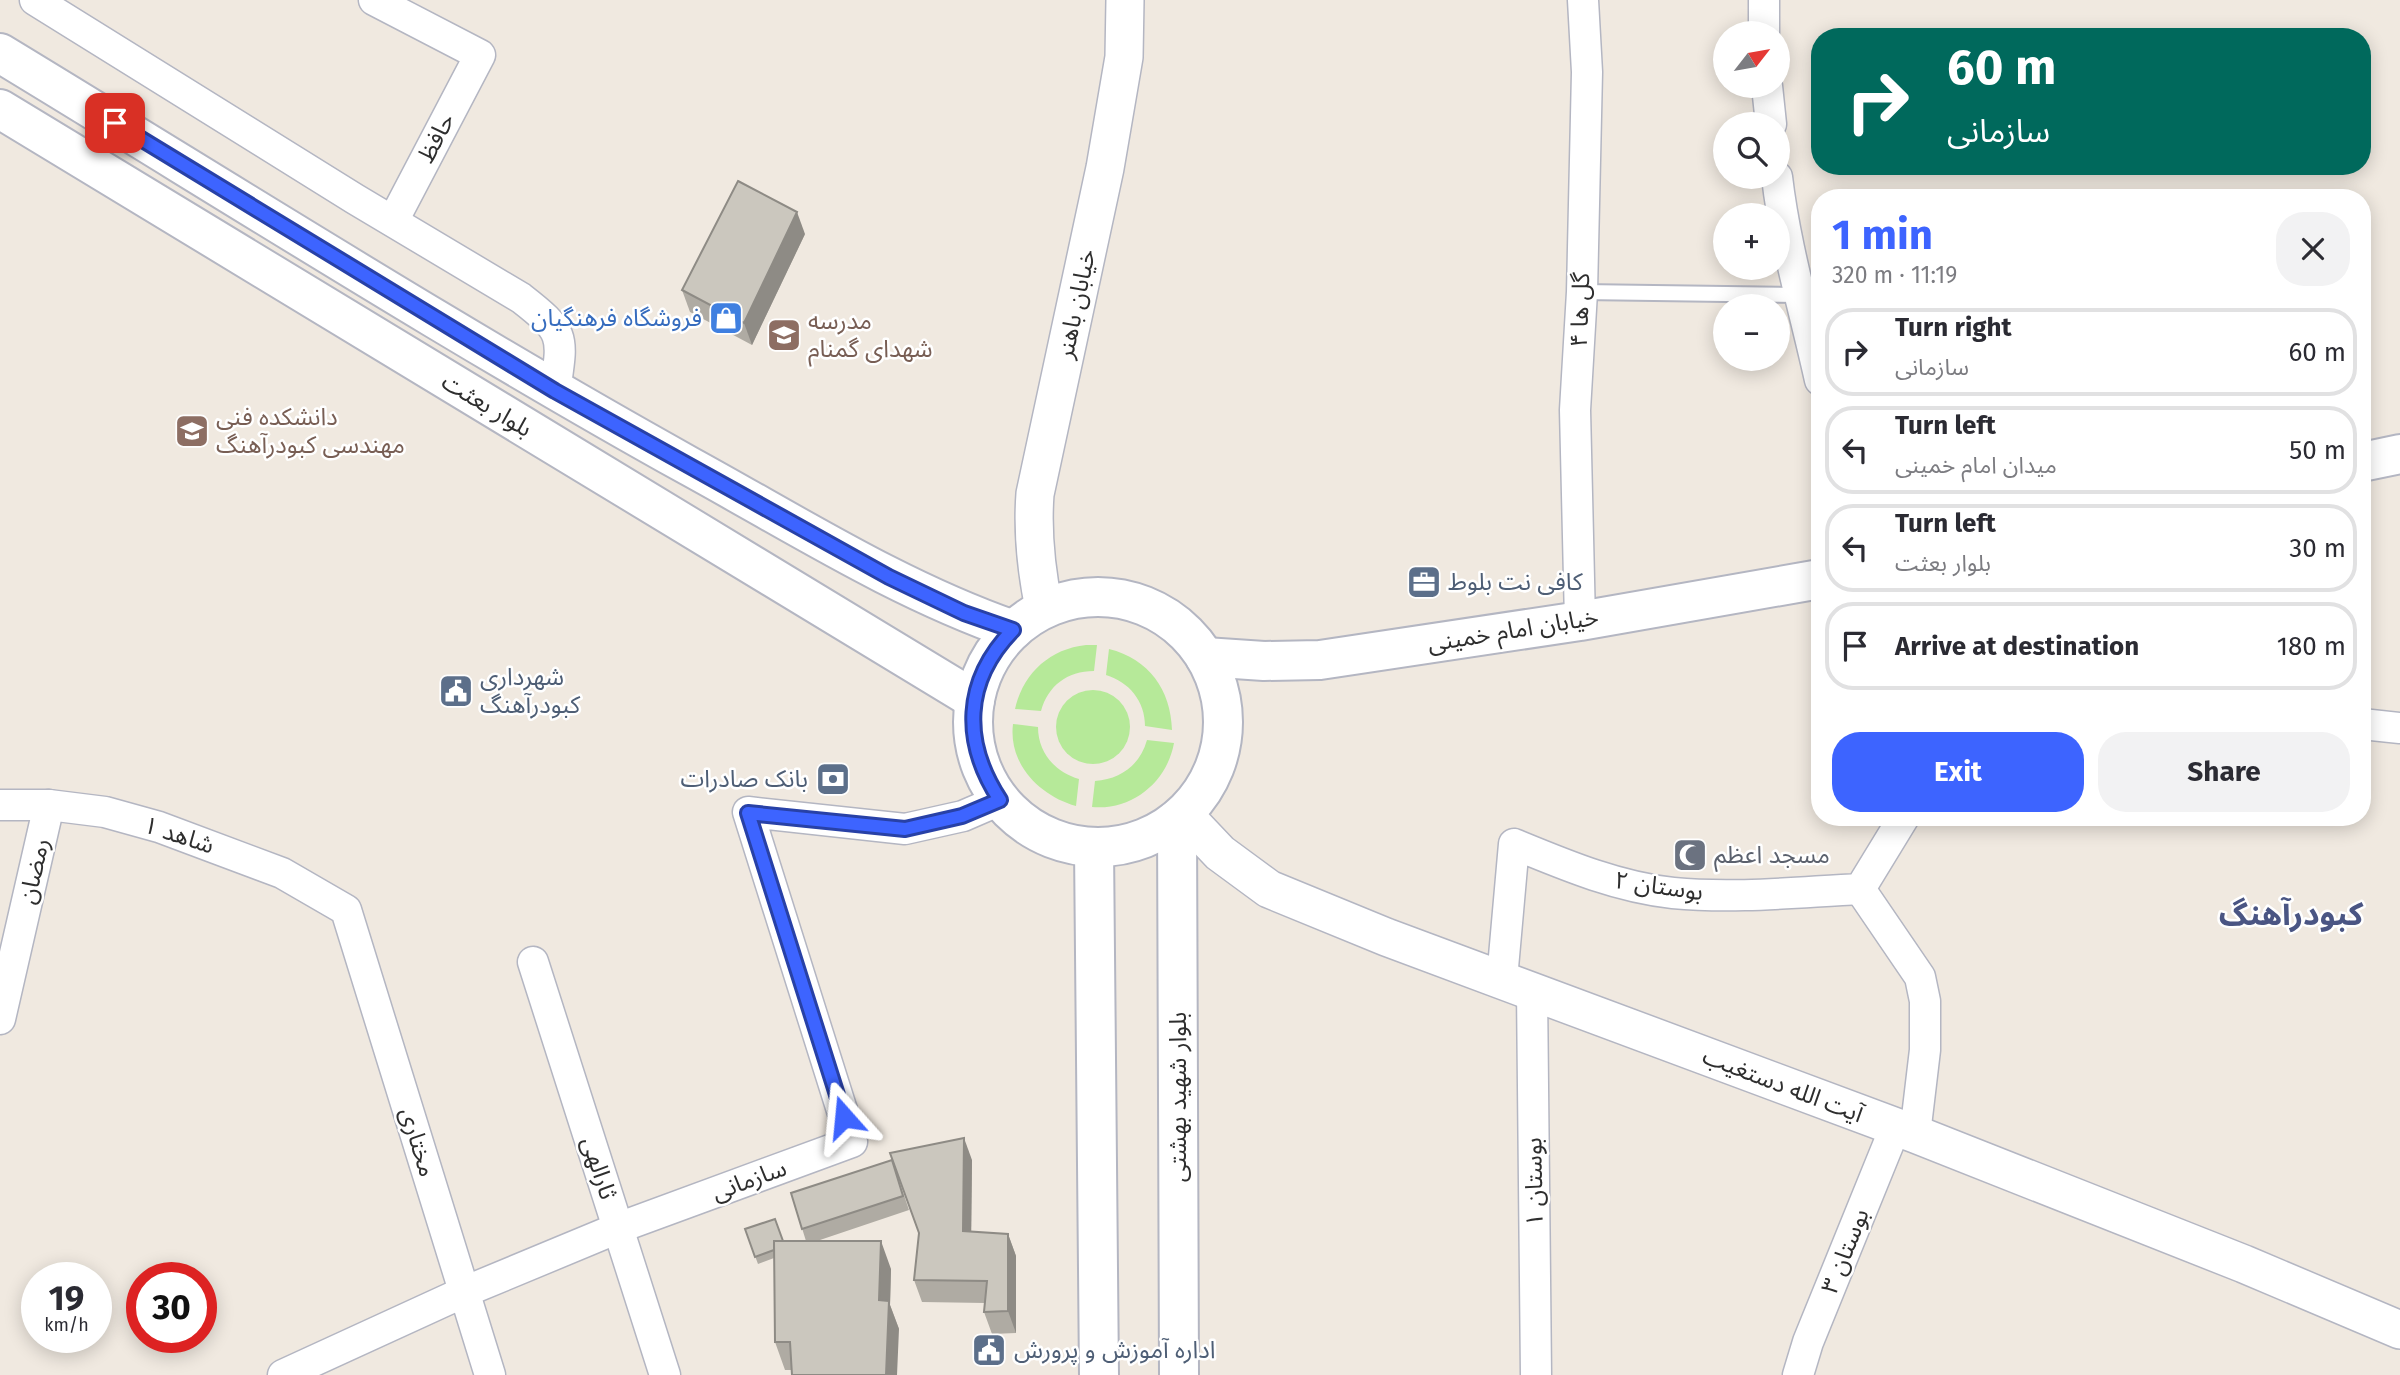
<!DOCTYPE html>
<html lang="en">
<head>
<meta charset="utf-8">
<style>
	body { margin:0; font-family:"Fira Sans","Noto Sans Arabic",sans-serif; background:#f2f2f3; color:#2b2b33; height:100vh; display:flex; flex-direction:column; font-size:26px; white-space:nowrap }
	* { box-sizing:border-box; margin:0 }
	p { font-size:23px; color:#7c7c81 }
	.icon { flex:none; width:38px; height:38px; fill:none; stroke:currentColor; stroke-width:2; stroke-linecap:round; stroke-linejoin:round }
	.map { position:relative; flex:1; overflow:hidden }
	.details { position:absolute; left:1811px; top:189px; width:560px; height:637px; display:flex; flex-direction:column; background:#fff; border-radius:28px; box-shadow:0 4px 18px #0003 }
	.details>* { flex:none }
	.guide { position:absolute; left:1811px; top:28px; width:560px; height:147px; border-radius:28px; box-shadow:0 4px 18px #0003; background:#00695c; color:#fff; overflow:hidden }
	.needle { width:46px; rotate:59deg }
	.buttons { position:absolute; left:1713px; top:21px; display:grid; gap:14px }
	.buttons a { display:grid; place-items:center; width:77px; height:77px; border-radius:50%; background:#fff; box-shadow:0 4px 18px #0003; font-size:35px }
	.speed { position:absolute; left:21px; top:1262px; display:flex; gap:14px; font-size:35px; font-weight:700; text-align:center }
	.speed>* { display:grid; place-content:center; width:91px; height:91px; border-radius:50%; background:#fff; box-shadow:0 4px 18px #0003; line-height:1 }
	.speed small { font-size:18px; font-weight:400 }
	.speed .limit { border:10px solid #d22; background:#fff; color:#111 }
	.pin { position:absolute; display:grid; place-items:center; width:60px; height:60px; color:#fff; margin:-30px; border-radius:14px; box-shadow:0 4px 10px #0006 }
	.me { position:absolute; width:77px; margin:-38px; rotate:342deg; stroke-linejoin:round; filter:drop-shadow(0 0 5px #0008) }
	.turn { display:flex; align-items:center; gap:24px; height:147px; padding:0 21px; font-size:32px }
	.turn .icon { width:91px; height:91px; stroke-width:2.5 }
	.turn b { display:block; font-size:49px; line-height:60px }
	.round { display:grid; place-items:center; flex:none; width:74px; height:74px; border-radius:28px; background:#f2f2f3 }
	.overview { display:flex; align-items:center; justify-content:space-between; height:119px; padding:0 21px }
	h1 { font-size:42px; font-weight:700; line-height:52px; color:#3d64ff }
	.button { display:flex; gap:14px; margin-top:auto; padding:14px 21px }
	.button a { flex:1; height:80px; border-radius:28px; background:#3d64ff; color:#fff; font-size:28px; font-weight:700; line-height:80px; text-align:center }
	.button a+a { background:#f2f2f3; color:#2b2b33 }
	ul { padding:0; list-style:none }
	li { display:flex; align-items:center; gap:21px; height:88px; margin:0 14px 10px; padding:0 7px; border:4px solid #e1e1e2; border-radius:28px }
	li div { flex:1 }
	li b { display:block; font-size:26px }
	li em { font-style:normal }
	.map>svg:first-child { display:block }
	.green { fill:#b6e999 }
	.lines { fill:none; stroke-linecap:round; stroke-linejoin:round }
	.service-casing { stroke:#b4b6c2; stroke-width:18 }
	.minor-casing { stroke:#b4b6c2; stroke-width:33 }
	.tertiary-casing { stroke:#b4b6c2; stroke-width:40 }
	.secondary-casing { stroke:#b4b6c2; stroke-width:42 }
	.service { stroke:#fff; stroke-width:14 }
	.minor { stroke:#fff; stroke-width:30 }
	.tertiary { stroke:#fff; stroke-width:37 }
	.secondary { stroke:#fff; stroke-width:38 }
	.wall { fill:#afaba3 }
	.shaded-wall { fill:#8e8b85 }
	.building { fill:#cbc7be; stroke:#8e8b85; stroke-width:2 }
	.route-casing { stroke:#2841a6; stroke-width:18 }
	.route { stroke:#3d64ff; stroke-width:12 }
	.labels { text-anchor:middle; stroke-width:5; stroke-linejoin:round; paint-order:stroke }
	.street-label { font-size:24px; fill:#2e2e2e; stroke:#fff }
	.shop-label { font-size:24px; fill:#366cbe; stroke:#fff; text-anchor:end }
	.education-label { font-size:24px; fill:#785e54; stroke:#fff; text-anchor:start }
	.service-label { font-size:24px; fill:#4e5e75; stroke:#fff; text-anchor:start }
	.worship-label { font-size:24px; fill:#5b616d; stroke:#fff; text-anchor:start }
	.district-label { font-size:32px; font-weight:bold; fill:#4a5583; stroke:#fff }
</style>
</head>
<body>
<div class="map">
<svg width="2400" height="1375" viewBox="0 0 2400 1375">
	<rect width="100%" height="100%" fill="#f0e9e0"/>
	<g class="green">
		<path d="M1086 645H1097L1094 671C1067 671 1048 686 1041 711L1015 709C1023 674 1049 649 1086 645Z"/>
		<path d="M1109 649C1149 659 1171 690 1172 730L1145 726C1145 701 1129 682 1106 675Z"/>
		<circle cx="1093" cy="727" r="37"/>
		<path d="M1013 724 1038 727C1038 753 1055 772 1079 779L1076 806C1040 796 1008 764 1013 724Z"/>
		<path d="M1147 740 1174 743C1167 782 1132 811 1092 807L1095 781C1121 779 1140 765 1147 740Z"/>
	</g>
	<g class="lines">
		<g class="service-casing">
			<polyline id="service" points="1582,292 1800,295"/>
		</g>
		<g class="minor-casing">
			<g id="minor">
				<path d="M35 0 355 199 521 298C566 333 563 336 555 391"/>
				<polyline points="374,0 480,55 393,221"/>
				<polyline points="1764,0 1764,33"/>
				<polyline points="1767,86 1771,124"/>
				<path d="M1777 177C1785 246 1805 312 1820 380"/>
				<polyline points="1580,621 1575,410 1582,292 1587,72 1583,0"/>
				<polyline points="2362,724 2400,728"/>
				<polyline points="0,805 49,805 105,812 159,827 282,873 346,910 490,1375"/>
				<polyline points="1860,889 1920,977 1925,1001 1925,1050 1915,1134"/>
				<polyline points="533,962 665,1375"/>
				<path d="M1502 979 1514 844C1565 865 1617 887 1673 893 1735 899 1798 892 1860 889L1904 817"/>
				<polyline points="1532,990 1536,1375"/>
				<polyline points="0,1019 49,805"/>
				<polyline points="283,1375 464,1292 618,1228 852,1142 748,812 905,829 963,816 1000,800"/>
				<polyline points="1798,1375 1808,1342 1895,1128"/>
			</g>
		</g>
		<g class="tertiary-casing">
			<g id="tertiary">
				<path d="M1044 608C1036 569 1032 534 1035 494L1105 168 1124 57 1125 0"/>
				<polyline points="1183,814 1220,853 1269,889 1386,937 1915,1134 2244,1264 2400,1330"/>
			</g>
		</g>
		<g class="secondary-casing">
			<g id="secondary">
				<path d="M0 53C229 192 455 336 689 466 795 524 898 590 1013 630"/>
				<polyline points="0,109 975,700"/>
				<polyline points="2362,462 2400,454"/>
				<circle cx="1098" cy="722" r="125"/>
				<polyline points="1205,657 1264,661 1320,660 1580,621 1820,579"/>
				<polyline points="1177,819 1179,1375"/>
				<polyline points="1094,847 1099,1375"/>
			</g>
		</g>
		<use href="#service" class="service"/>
		<use href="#minor" class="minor"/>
		<use href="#tertiary" class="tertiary"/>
		<use href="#secondary" class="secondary"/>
	</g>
	<g class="wall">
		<polygon points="805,234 752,345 690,312 682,290"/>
		<polygon points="972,1160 971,1232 1008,1234 1016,1256 1016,1333 992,1334 984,1312 985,1303 922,1302 914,1280 919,1233 898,1177 909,1210 817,1241 891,1269 890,1305 899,1329 792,1370 785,1370 775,1342 774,1258 758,1264 745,1229 783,1241 806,1241 791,1193"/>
	</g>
	<g class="shaded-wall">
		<polygon points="797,212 805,234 752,345 744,323"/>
		<polygon points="964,1138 972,1160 971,1253 963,1231"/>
		<polygon points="1008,1234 1016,1256 1016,1333 1008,1311"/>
		<polygon points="881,1241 891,1269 890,1305 899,1329 897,1375 886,1375 879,1300"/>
	</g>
	<g class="building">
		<polygon points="738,181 797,212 744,323 682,290"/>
		<polygon points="964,1138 963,1231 1008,1234 1008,1311 984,1312 987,1281 914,1280 919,1233 890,1153"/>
		<polygon points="892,1160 903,1196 802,1229 791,1193"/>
		<polygon points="775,1219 783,1241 774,1241 774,1250 755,1257 745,1229"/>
		<polygon points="774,1241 881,1241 879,1300 889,1301 886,1375 792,1375 790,1342 775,1342"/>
	</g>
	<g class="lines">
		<g class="route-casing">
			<path id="route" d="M115 123 555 391 889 577 964 613 1013 630C963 681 962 742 1000 800L962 816 905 829 748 813 844 1117"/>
		</g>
		<use href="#route" class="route"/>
	</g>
	<defs>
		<g id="shop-square" transform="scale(1.75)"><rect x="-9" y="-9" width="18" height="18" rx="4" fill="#3f7fe0" stroke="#fff"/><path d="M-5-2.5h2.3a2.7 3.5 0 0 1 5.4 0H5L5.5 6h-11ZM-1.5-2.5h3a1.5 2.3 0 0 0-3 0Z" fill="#fff"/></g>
		<g id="school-square" transform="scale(1.75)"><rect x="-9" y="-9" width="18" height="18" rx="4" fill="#8d6e63" stroke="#fff"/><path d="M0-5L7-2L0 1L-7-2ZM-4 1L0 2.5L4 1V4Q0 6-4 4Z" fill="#fff"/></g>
		<g id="university-square" transform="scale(1.75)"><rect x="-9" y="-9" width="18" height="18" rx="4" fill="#8d6e63" stroke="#fff"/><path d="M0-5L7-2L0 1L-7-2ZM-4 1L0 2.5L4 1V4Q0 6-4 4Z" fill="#fff"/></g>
		<g id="office-square" transform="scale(1.75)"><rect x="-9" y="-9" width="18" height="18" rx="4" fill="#5c6f8a" stroke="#fff"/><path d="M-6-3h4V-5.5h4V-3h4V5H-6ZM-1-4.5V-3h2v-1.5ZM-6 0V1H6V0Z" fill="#fff"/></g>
		<g id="civic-square" transform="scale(1.75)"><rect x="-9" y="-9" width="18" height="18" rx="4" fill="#5c6f8a" stroke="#fff"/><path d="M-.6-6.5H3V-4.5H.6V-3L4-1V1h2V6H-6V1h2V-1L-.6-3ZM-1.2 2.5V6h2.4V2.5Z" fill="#fff"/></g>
		<g id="bank-square" transform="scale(1.75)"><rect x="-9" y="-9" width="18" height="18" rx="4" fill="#5c6f8a" stroke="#fff"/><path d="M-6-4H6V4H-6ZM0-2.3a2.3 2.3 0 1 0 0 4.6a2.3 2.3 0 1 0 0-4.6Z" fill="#fff"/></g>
		<g id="mosque-square" transform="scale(1.75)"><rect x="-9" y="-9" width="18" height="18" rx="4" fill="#6b7280" stroke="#fff"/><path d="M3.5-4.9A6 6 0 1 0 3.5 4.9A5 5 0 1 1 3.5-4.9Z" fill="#fff"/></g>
	</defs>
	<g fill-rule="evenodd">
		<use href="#shop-square" x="726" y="318"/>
		<use href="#school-square" x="784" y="335"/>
		<use href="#university-square" x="192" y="431"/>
		<use href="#office-square" x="1424" y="582"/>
		<use href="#civic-square" x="456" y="691"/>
		<use href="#bank-square" x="833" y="779"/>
		<use href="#mosque-square" x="1690" y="855"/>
		<use href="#civic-square" x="989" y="1350"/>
	</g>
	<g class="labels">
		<g class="street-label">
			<text transform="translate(436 138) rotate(-62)" y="8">حافظ</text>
			<text transform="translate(1076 304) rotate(-78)" y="8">خیابان باهنر</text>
			<text transform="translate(1580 310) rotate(-88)" y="8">گل ها ۴</text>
			<text transform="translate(487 405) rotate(31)" y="8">بلوار بعثت</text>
			<text transform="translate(1513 630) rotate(-9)" y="8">خیابان امام خمینی</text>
			<text transform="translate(179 835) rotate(18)" y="8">شاهد ۱</text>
			<text transform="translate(34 871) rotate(-77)" y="8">رمضان</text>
			<text transform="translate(1659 886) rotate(8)" y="8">بوستان ۲</text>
			<text transform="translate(1783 1085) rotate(21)" y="8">آیت الله دستغیب</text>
			<text transform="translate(1178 1097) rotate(-90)" y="8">بلوار شهید بهشتی</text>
			<text transform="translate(418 1142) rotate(73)" y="8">مختاری</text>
			<text transform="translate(599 1168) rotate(72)" y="8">ثارالهی</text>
			<text transform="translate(749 1180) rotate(-20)" y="8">سازمانی</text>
			<text transform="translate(1534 1182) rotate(-91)" y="8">بوستان ۱</text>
			<text transform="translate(1845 1251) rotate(-68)" y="8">بوستان ۳</text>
		</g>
		<g class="shop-label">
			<text x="702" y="326">فروشگاه فرهنگیان</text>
		</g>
		<g class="education-label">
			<text x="808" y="329">مدرسه<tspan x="808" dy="28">شهدای گمنام</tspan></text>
			<text x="216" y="425">دانشکده فنی<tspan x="216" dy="28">مهندسی کبودرآهنگ</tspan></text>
		</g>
		<g class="service-label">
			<text x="1448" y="590">کافی نت بلوط</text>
			<text x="480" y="685">شهرداری<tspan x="480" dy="28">کبودرآهنگ</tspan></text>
			<text x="808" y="787" text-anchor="end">بانک صادرات</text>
			<text x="1014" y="1358">اداره آموزش و پرورش</text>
		</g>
		<g class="worship-label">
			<text x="1714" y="863">مسجد اعظم</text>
		</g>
		<g class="district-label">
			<text x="2291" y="925">کبودرآهنگ</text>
		</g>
	</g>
</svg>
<div class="buttons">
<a><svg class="needle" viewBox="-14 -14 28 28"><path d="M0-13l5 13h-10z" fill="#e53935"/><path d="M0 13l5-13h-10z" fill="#7c7c81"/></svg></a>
<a><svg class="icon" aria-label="search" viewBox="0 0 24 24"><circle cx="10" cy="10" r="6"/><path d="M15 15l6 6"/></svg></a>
<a>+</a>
<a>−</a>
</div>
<div class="speed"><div>19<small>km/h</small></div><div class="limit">30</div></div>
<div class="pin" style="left:115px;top:123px;background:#d93025"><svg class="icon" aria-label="arrive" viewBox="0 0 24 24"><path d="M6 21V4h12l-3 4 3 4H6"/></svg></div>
<svg class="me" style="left:844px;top:1117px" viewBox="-20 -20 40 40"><path d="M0-17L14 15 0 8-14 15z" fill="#3d64ff" stroke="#fff" stroke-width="4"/></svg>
<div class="guide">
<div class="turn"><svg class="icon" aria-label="right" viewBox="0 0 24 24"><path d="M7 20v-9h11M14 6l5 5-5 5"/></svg><div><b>60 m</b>سازمانی</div></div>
</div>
<section class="details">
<div class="overview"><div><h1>1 min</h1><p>320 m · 11:19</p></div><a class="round"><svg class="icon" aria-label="close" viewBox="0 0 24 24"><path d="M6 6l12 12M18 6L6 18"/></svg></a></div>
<ul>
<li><svg class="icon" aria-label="right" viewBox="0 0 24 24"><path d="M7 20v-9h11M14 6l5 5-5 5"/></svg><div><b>Turn right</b><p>سازمانی</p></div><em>60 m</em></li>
<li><svg class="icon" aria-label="left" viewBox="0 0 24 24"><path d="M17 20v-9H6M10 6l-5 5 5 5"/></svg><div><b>Turn left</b><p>میدان امام خمینی</p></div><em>50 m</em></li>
<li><svg class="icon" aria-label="left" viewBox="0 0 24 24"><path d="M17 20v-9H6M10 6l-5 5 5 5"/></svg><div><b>Turn left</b><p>بلوار بعثت</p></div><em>30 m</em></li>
<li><svg class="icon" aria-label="arrive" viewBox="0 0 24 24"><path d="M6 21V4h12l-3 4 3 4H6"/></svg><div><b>Arrive at destination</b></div><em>180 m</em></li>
</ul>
<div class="button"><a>Exit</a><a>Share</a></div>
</section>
</div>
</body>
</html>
